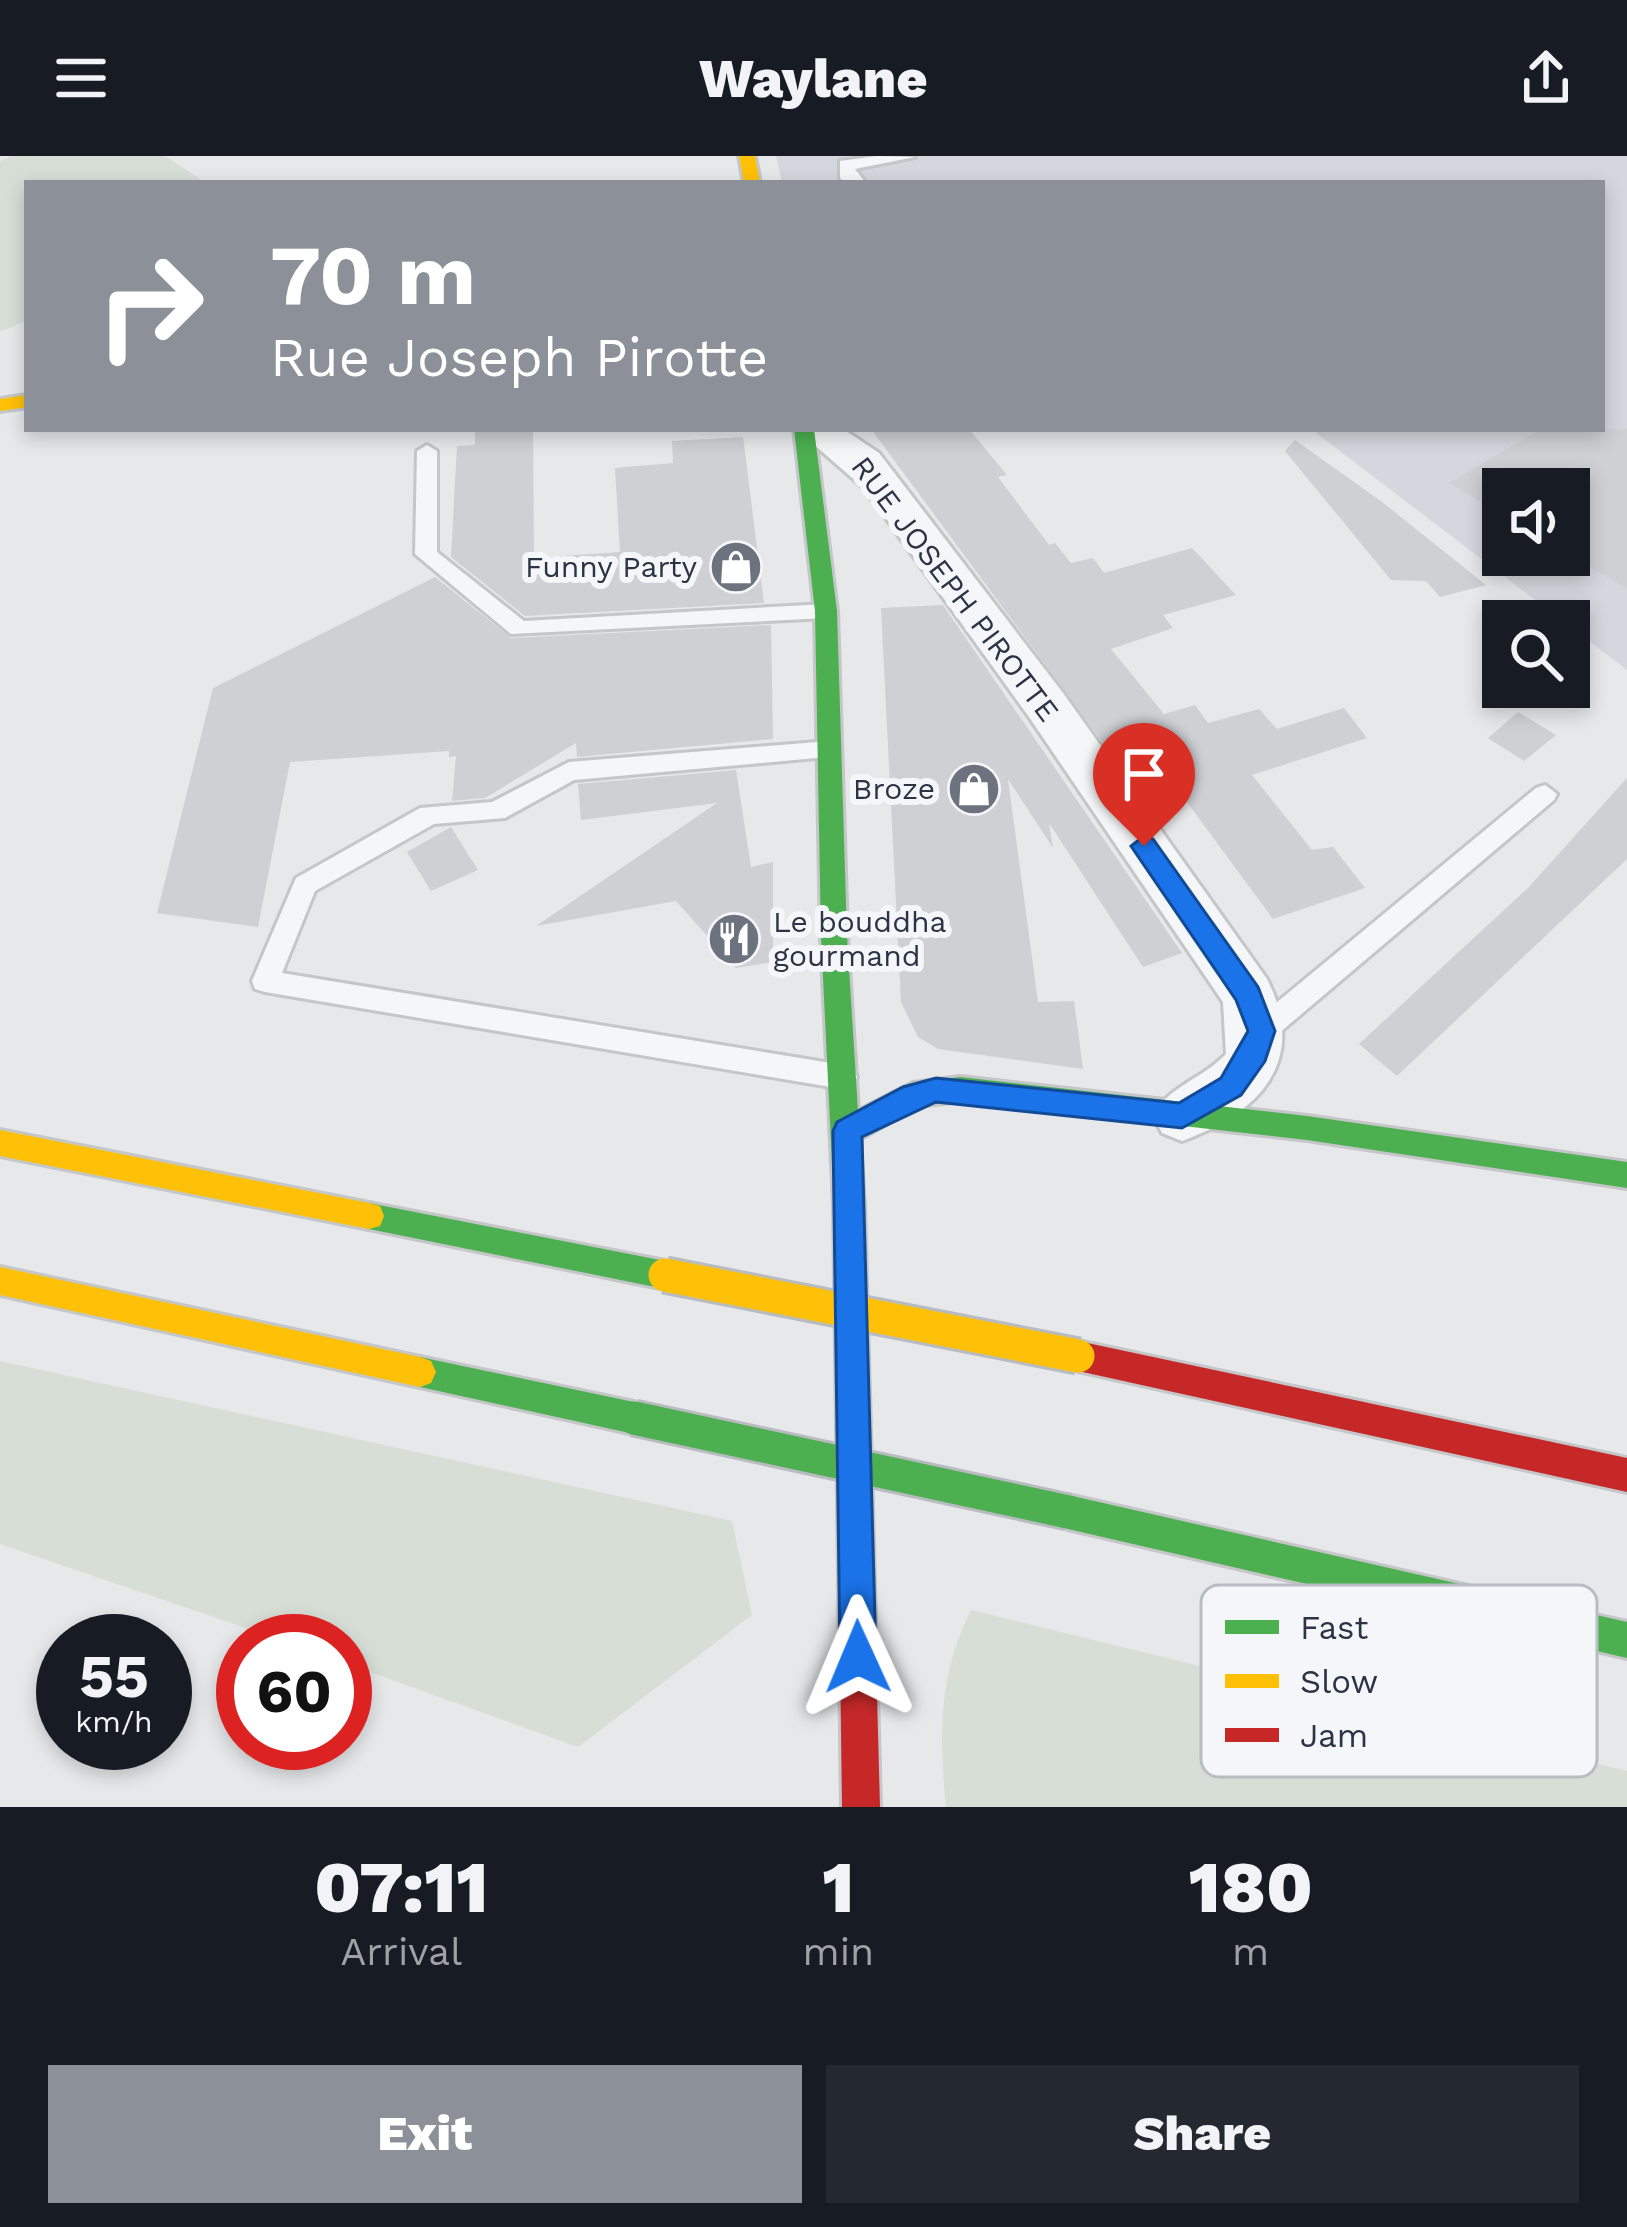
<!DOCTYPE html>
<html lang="en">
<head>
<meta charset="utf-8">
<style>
	body { margin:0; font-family:"Work Sans",sans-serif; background:#242831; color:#f1f3f6; height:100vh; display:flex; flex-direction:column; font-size:45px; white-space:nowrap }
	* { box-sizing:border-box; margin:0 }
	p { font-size:39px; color:#9ea1a6 }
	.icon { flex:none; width:66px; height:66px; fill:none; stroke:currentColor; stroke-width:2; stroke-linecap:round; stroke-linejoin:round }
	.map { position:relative; height:1651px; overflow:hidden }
	.side { display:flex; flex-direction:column; background:#171b24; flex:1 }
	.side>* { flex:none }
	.guide { position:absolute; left:24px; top:24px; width:1581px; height:252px; border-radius:0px; box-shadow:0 6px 18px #0003; background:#8c9099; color:#fff; overflow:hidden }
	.fabs { position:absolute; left:1482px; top:312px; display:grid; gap:24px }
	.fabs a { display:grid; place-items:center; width:108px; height:108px; border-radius:0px; background:#171b24; box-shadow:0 6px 18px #0003; font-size:60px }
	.speed { position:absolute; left:36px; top:1458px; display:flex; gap:24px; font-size:60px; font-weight:700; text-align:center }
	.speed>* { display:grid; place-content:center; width:156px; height:156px; border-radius:50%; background:#171b24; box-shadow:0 6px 18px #0003; line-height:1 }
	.speed small { font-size:30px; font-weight:400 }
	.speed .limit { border:18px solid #d22; background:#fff; color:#111 }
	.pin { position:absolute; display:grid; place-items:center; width:102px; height:102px; color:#fff; margin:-123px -51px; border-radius:50% 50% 50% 0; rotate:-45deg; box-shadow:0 0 12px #0007 }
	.pin .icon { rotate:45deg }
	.me { position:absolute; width:132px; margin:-66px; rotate:359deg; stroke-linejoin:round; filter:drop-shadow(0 0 9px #0008) }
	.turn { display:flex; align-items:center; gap:42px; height:252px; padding:0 48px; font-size:54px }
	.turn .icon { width:156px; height:156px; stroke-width:2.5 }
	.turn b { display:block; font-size:84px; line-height:102px }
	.eta { display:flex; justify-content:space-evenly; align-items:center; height:204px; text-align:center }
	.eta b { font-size:72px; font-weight:800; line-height:84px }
	.button { display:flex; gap:24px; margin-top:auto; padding:24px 48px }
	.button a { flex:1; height:138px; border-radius:0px; background:#8c9099; color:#fff; font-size:48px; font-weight:800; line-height:138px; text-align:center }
	.button a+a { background:#242831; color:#f1f3f6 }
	header { display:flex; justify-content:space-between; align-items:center; height:156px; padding:0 48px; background:#171b24; font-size:54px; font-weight:800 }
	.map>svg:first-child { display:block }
	.built { fill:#d4d7dd; fill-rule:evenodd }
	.green { fill:#d6ded6 }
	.building { fill:#ced0d3 }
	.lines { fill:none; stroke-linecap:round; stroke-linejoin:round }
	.lane-casing { stroke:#c4c6c8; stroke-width:6 }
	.street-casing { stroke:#c4c6c8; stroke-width:6 }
	.fast-casing { stroke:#c4c6c8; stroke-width:6 }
	.slow-casing { stroke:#c4c6c8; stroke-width:6 }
	.jam-casing { stroke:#c4c6c8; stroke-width:6 }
	.lane { fill:#f5f6f7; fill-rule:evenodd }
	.street { fill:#f5f6f7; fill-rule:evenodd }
	.fast { fill:#4caf50; fill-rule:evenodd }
	.slow { fill:#ffc107; fill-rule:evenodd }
	.jam { fill:#c62828; fill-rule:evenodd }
	.fast-bridge-casing { stroke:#b8bbbf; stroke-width:39; stroke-linecap:butt }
	.slow-bridge-casing { stroke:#b8bbbf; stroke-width:39; stroke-linecap:butt }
	.fast-bridge { stroke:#4caf50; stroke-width:33 }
	.slow-bridge { stroke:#ffc107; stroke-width:33 }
	.route { fill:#1a73e8; stroke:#114b97; stroke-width:3 }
	.labels { text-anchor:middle; stroke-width:12; stroke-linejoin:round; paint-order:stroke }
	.poi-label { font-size:30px; fill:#2b3445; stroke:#f4f6f9; text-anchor:end }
	.street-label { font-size:30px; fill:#2b3445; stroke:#f4f6f9 }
	.key { fill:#f4f6f9; stroke:#b8bcc3; stroke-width:3 }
	.key-label { font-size:33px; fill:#2b3445 }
</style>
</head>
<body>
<header><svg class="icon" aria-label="menu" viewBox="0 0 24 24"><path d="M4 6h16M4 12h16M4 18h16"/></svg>Waylane<svg class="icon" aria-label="share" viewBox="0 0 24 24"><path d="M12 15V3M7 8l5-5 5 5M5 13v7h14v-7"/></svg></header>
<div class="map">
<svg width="1627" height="1651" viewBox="0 0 1627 1651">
	<rect width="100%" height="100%" fill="#e6e8ea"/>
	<path class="built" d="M776 0H1627V514L1311 273H1602V27H782ZM1503 333H1569V399H1503Z"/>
	<g class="green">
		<polygon points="12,0 165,0 206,27 27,27 27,164 0,176 0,5"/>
		<polygon points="0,1205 732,1365 752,1459 578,1591 345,1507 345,1485 284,1485 0,1388"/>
		<path d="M971 1454 1627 1615V1651H946C939 1579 938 1520 971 1454Z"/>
	</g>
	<g class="building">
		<polygon points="475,273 533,273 534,402 620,396 615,312 673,307 672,285 743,281 764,447 525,460 451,401 457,290 475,289"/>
		<polygon points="871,273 969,273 1007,319 998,321 1049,389 1055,387 1071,407 1093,402 1104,417 1192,392 1236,439 1163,459 1173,472 1111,493 1164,558 1195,549 1208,567 1259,553 1277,573 1344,552 1367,582 1252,619 1312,694 1333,691 1365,732 1273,763 1159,608 1126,618"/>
		<polygon points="1541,273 1627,273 1627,433 1569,398 1569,333 1503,333 1503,359 1449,327"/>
		<polygon points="1295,284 1382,346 1486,429 1440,441 1426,425 1391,424 1285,295"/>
		<polygon points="435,421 511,482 771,469 773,583 577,601 576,587 485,642 452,645 456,600 449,601 449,595 290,606 258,771 157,757 213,532"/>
		<polygon points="943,449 1182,797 1143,811 1049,667 1053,692 1008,623 1038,846 1074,845 1083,913 938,893 918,881 901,846 881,452"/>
		<polygon points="1518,556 1556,579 1524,605 1488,582"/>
		<polygon points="736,614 751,711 773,706 773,806 736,812 676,745 536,770 717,647 581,664 578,628"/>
		<polygon points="1627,622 1627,703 1397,920 1359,888 1528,732"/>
		<polygon points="451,671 478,714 431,735 407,696"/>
	</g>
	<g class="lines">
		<g class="lane-casing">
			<g id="lane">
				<polygon points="877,0 915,1 855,13 866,27 845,27 840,22 840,5"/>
				<polygon points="427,289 437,295 437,396 524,465 826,448 837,455 826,462 511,478 415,398 417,295"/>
				<polygon points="829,585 838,588 841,594 838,600 574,624 505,662 434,668 315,735 282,817 843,909 853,913 857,921 853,929 843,933 265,836 255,833 252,825 296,722 420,652 492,646 569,606"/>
				<polygon points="1545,629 1557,638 1554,644 1272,883 1252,883 1248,875 1252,867 1536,632"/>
			</g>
		</g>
		<g class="street-casing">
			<path id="street" d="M796 273H843L879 297 1063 537 1267 823C1309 906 1259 957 1182 985L1162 977 1153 960C1167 931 1204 922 1226 898L1223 846 1029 561 865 333Z"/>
		</g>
		<g class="fast-casing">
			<g id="fast">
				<polygon points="794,273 814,273 837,455 847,780 858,955 913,927 960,921 1307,960 1627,1006 1627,1032 1307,984 960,945 918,950 860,983 864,1049 860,1058 849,1062 838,1058 834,1049 821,780 815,455"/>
				<polygon points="369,1047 665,1105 676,1109 680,1119 676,1129 665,1133 369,1073 358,1070 354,1060 358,1050"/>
				<polygon points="420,1201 634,1246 645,1251 650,1262 645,1273 634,1278 420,1231 409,1227 404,1216 409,1205"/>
				<polygon points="1068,1339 1627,1466 1627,1502 1068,1373 1056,1368 1051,1356 1056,1344"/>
			</g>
		</g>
		<g class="slow-casing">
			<g id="slow">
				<polygon points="739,0 755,0 760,27 744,27"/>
				<polygon points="27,239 27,251 0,255 0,243"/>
				<polygon points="0,974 369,1047 380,1050 384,1060 380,1070 369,1073 0,1000"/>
				<polygon points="0,1111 420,1201 431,1205 436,1216 431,1227 420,1231 0,1139"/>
			</g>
		</g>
		<g class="jam-casing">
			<g id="jam">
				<polygon points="849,1036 860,1040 864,1049 880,1651 842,1651 834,1049 838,1040"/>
				<polygon points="1078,1185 1627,1302 1627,1336 1078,1215 1067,1211 1062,1200 1067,1189"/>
			</g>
		</g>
		<use href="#lane" class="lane"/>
		<use href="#street" class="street"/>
		<use href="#fast" class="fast"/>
		<use href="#slow" class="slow"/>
		<use href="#jam" class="jam"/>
		<g class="fast-bridge-casing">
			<polyline id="fast-bridge" points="634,1262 1068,1356"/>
		</g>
		<g class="slow-bridge-casing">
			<polyline id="slow-bridge" points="665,1119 1078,1200"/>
		</g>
		<use href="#fast-bridge" class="fast-bridge"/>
		<use href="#slow-bridge" class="slow-bridge"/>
	</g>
	<polygon class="route" points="1144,680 1153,683 1258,831 1275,875 1265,905 1241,939 1182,972 936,946 862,981 876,1501 871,1514 858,1519 846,1514 840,1501 833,975 837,966 903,931 936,922 1179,947 1221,922 1248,875 1236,844 1131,690"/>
	<defs>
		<g id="shop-disc" transform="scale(2.7)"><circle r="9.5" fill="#6c737f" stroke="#f4f6f9"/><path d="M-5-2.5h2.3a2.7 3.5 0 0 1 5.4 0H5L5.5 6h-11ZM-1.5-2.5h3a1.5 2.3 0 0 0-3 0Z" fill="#fff"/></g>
		<g id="restaurant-disc" transform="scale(2.7)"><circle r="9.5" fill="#6c737f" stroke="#f4f6f9"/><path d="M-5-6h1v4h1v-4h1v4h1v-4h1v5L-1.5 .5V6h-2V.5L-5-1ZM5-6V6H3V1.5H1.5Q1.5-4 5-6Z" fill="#fff"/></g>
	</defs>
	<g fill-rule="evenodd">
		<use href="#shop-disc" x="736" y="411"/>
		<use href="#shop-disc" x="974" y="633"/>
		<use href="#restaurant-disc" x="734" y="783"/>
	</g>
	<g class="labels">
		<g class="poi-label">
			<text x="697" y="421">Funny Party</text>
			<text x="935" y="643">Broze</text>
			<text x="773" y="776" text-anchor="start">Le bouddha<tspan x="773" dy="34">gourmand</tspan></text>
		</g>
		<g class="street-label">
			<text transform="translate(955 433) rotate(53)" y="10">RUE JOSEPH PIROTTE</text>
		</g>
	</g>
	<rect x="1201" y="1429" width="396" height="192" rx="18" class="key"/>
	<rect x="1225" y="1464" width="54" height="14" fill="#4caf50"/>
	<rect x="1225" y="1518" width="54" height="14" fill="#ffc107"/>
	<rect x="1225" y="1572" width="54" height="14" fill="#c62828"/>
	<g class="key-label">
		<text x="1300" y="1483">Fast</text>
		<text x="1300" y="1537">Slow</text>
		<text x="1300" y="1591">Jam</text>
	</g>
</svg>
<div class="fabs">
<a><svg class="icon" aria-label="sound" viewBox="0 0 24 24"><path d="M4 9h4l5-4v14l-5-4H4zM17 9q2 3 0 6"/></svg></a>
<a><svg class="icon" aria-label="search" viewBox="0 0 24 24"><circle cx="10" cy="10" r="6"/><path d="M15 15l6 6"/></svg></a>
</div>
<div class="speed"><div>55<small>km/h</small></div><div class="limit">60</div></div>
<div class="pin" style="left:1144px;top:690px;background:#d93025"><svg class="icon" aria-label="arrive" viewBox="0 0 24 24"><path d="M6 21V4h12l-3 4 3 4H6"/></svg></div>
<svg class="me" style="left:858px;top:1501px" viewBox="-20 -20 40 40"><path d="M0-17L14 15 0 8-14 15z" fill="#1a73e8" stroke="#fff" stroke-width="4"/></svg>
<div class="guide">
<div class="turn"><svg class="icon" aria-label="right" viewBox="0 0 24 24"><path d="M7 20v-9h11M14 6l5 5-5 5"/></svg><div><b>70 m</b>Rue Joseph Pirotte</div></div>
</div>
</div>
<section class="side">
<div class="eta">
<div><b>07:11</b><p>Arrival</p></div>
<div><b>1</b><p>min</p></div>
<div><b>180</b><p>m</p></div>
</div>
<div class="button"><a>Exit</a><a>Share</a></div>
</section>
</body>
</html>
